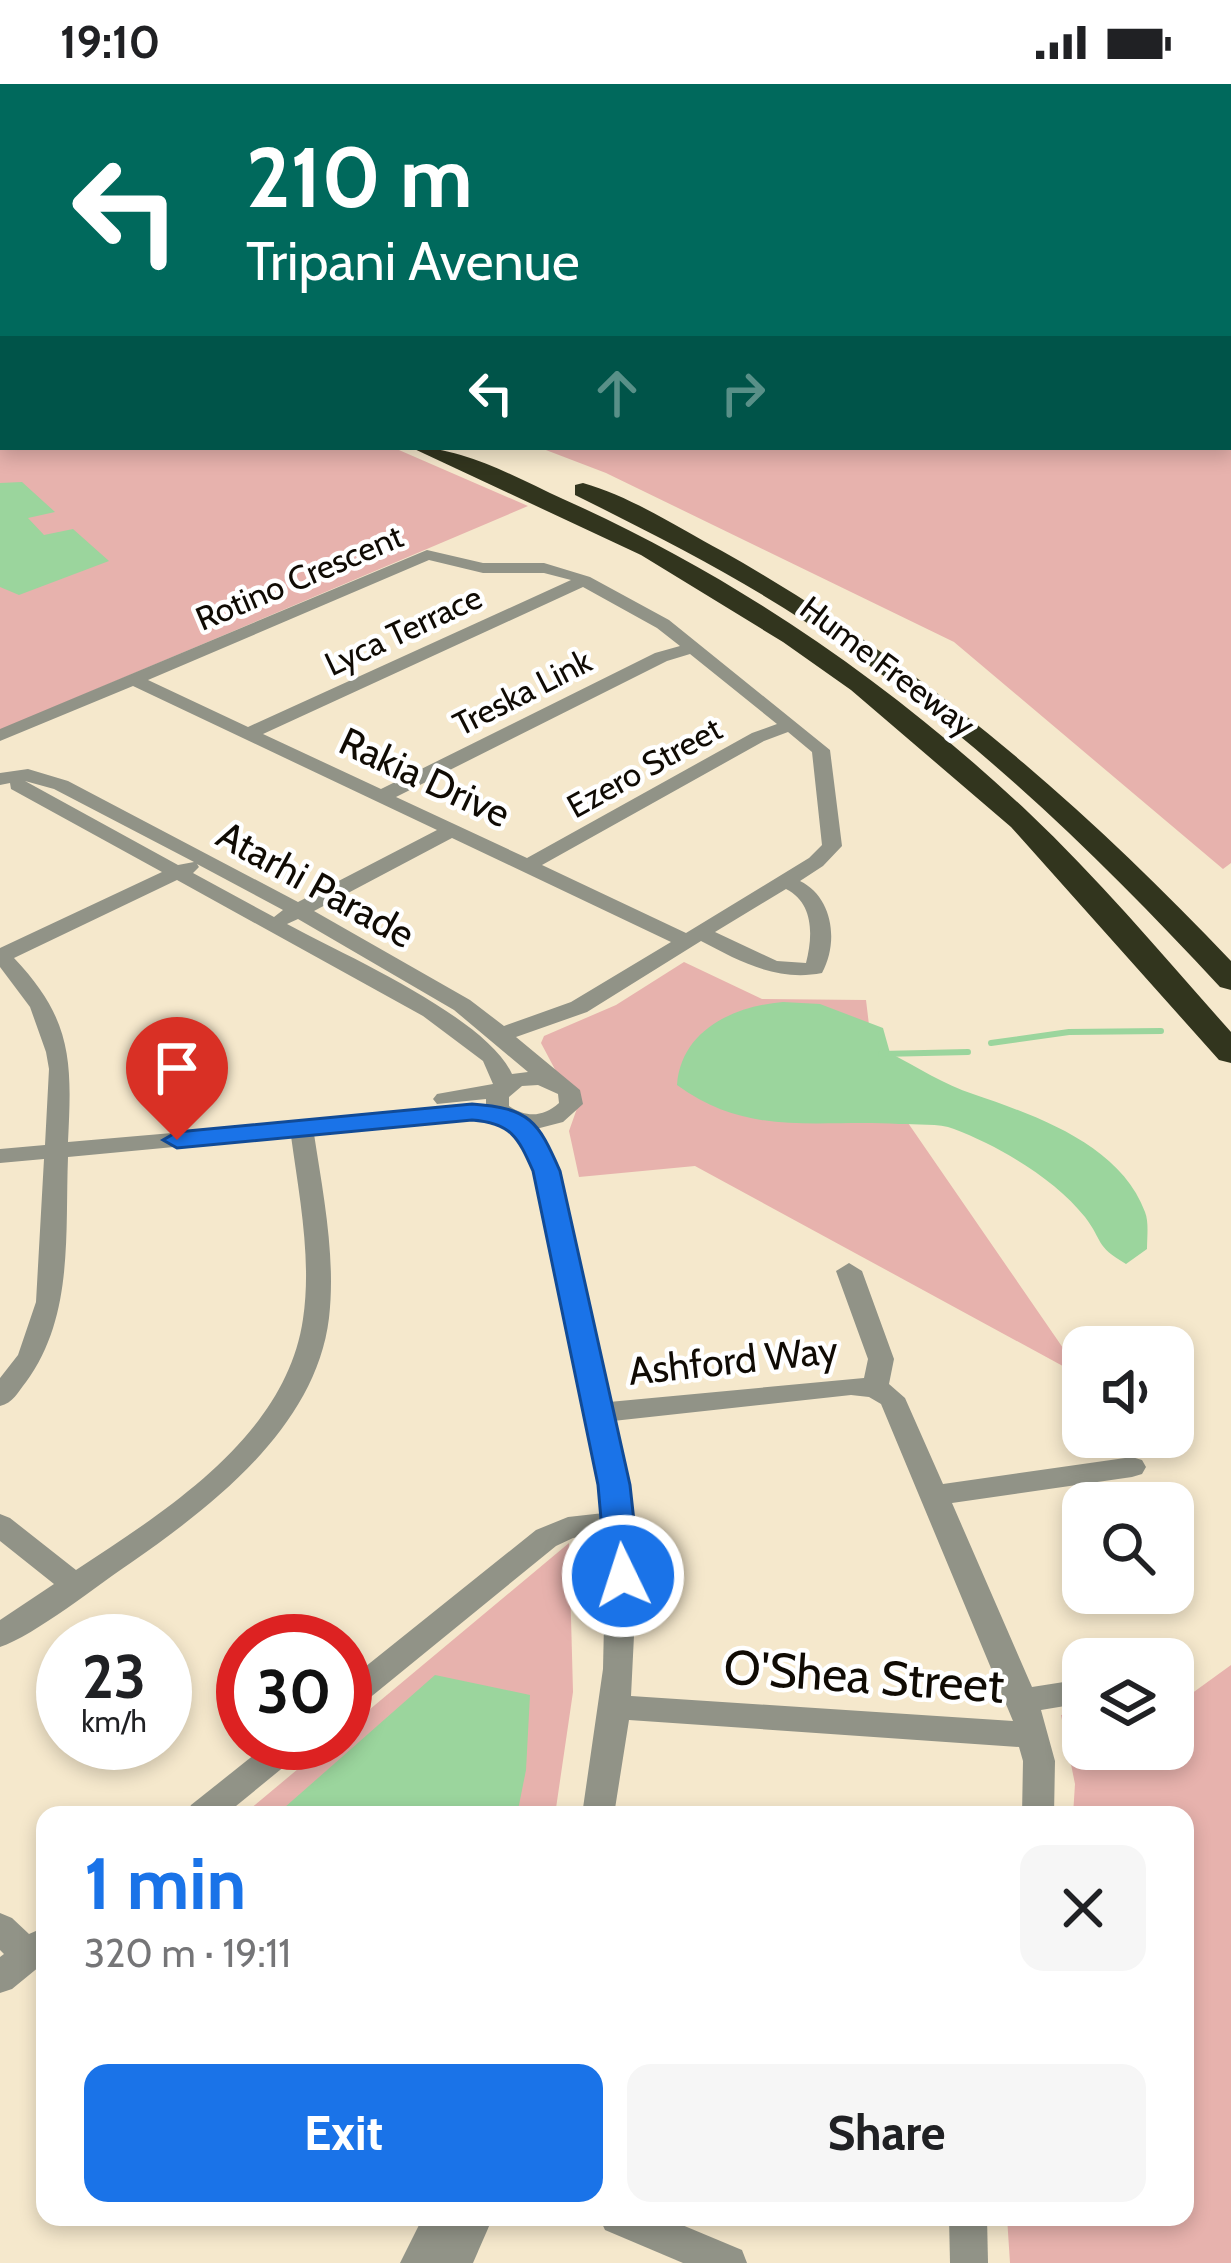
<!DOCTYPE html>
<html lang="en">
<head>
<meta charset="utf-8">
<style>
	body { margin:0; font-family:Cabin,sans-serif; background:#f6f6f6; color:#202124; height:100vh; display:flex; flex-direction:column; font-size:45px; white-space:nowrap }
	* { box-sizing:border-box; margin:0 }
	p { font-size:39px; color:#757577 }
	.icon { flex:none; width:66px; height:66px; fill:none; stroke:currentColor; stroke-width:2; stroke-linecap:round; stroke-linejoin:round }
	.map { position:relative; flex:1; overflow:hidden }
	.drawer { position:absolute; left:36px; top:1722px; width:1158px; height:420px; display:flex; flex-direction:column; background:#fff; border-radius:24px; box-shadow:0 6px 18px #0003 }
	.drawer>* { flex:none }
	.hud { position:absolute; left:0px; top:0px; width:1233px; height:366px; box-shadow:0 6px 18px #0003; background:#00695c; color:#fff; overflow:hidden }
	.buttons { position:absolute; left:1062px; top:1242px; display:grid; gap:24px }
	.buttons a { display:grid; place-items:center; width:132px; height:132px; border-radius:24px; background:#fff; box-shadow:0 6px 18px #0003; font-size:60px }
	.speed { position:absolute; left:36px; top:1530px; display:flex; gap:24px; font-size:60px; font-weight:700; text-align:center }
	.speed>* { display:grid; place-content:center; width:156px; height:156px; border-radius:50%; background:#fff; box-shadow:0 6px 18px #0003; line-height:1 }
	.speed small { font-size:30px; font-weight:400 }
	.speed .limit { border:18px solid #d22; background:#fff; color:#111 }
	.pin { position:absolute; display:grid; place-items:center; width:102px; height:102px; color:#fff; margin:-123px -51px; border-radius:50% 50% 50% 0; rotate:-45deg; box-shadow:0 0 12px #0007 }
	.pin .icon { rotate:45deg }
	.me { position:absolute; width:132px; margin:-66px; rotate:356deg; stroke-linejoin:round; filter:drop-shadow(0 0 9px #0008) }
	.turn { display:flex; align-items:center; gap:42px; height:252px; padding:0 48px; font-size:54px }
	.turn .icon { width:156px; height:156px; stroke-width:2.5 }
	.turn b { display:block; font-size:84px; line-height:102px }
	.lanes { display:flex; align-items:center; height:114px; padding:0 48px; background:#0003; justify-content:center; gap:60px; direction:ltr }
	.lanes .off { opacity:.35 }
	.round { display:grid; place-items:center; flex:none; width:126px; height:126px; border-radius:24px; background:#f6f6f6 }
	.head { display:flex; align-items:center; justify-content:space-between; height:204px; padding:0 48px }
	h1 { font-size:72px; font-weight:700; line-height:90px; color:#1a73e8 }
	.cta { display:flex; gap:24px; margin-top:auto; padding:24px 48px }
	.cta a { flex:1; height:138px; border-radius:24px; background:#1a73e8; color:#fff; font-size:48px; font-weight:700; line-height:138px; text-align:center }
	.cta a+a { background:#f6f6f6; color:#202124 }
	.status { display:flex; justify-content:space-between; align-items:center; height:84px; padding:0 60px; background:#fff; direction:ltr }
	.status svg { height:33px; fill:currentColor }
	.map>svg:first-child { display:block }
	.green { fill:#e7b2ad }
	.water { fill:#9bd59d }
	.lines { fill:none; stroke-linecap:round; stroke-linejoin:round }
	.stream-far1 { stroke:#9bd59d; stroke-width:3 }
	.stream { stroke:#9bd59d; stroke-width:6 }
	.street { fill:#919387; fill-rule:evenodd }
	.highway { fill:#32351e; fill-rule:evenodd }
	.route { fill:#1a73e8; stroke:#114b97; stroke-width:3 }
	.labels { text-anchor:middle; stroke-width:9; stroke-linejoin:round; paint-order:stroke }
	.far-street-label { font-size:33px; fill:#100b04; stroke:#fff }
	.street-label { font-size:39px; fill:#100b04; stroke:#fff }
	.near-street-label { font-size:48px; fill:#100b04; stroke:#fff }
</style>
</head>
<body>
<div class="status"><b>19:10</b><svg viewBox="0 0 49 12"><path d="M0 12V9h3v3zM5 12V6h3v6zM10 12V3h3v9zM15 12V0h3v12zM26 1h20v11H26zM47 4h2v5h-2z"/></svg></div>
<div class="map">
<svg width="1231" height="2179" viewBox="0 0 1231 2179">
	<rect width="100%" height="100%" fill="#f5e8cc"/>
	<g class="green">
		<polygon points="0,0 772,0 786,3 3,3 3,214"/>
		<polygon points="1231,123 1231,779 1223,785 954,558 606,389 538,363 1230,363"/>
		<polygon points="0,262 3,363 392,363 528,422 0,646"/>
		<polygon points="684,878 762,915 866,916 875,991 1083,1293 695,1082 579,1093 569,1047 581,1013 559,993 541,959 544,952 616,921"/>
		<polygon points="569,1459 573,1608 555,1731 243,1731 329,1659 345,1659 345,1646"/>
		<polygon points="1231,1581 1231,2179 1010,2179 1007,2133 1185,2133 1185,1731 1073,1731 1075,1700 1061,1631 1083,1628 1083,1665 1173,1665 1173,1613 1191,1610"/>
	</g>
	<g class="water">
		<polygon points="22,398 55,428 28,434 44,451 73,445 109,477 19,511 0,503 0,399"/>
		<path d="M783 918 820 920 883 944 890 969C917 983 945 1001 973 1010 1034 1031 1120 1060 1145 1128 1149 1138 1147 1153 1147 1165L1126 1180C1094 1161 1104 1158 1085 1133 1055 1095 999 1062 954 1045 939 1039 916 1041 899 1040 817 1035 749 1054 677 1001 681 946 734 922 783 918Z"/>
		<polygon points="435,1591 530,1611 526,1686 517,1731 276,1731"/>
	</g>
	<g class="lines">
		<g class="stream-far1">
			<polyline points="565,0 581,3"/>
			<polyline points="394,3 402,0"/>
		</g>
		<g class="stream">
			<polyline points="991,959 1069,948 1161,947"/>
			<polyline points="881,970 968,968"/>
		</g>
		<g class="street">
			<rect x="1230" y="68" width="1" height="7"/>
			<path d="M427 466 483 479H544L590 493 669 536 830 666 842 762 823 782 800 797C833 813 839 858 822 889 777 898 739 877 701 857L587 928 516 953 580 1006 583 1020 563 1038 536 1045 559 1087 609 1318 864 1294 868 1275 836 1187 849 1179 862 1187 894 1275 889 1300 905 1314 943 1400 1132 1373 1142 1376 1146 1383 1142 1390 1132 1393 952 1419 1032 1603 1083 1595V1619L1041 1626 1055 1677 1054 1731H1022L1023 1677 1019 1663 629 1636 614 1731H582L603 1585 606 1449 573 1454 556 1462 356 1625 345 1628V1599L536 1446 568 1433 604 1429 535 1087 524 1060 501 1037 472 1035 314 1050C323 1109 336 1173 329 1234 316 1342 215 1420 132 1478 99 1500 34 1552 0 1563V1536L54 1500 0 1457V1430L10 1434 76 1486C167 1426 286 1352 303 1235 312 1175 299 1111 291 1052L68 1073C65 1149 74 1233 26 1298 18 1308 13 1319 0 1322V1294L18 1271 36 1218 44 1075 0 1079V1065L45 1061 49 985 46 968 30 923 0 883V864L162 788 11 705 10 699 0 701V689L28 685 68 697 298 818 437 746 133 602 0 657V645ZM429 476 483 489H544L571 496 248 643 148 596ZM583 503 657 544 680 562 655 569 381 705 263 650ZM690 570 777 640 752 649 527 774 396 713 667 577ZM788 648 812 668 822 761 809 774 686 849 542 781 764 657ZM25 697 54 705 194 778 178 781ZM452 754 671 858 571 918 504 942 470 916 314 827ZM197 780 283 826 274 833 193 789 199 783ZM177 796 423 932 483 977 493 1000 437 1010 433 1015 437 1020 486 1015V1022L68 1058C72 978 73 936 14 874ZM786 805C814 819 813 852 806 879L777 877 715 848ZM298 835 454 926 528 988 512 990C486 933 344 871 287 840ZM538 1001 558 1010 559 1019C543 1033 527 1034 509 1022V1013L522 1002ZM851 1311 869 1313 881 1320 1013 1637 631 1612 636 1511 634 1437 613 1337Z"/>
			<polygon points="269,1659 307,1659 302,1668 225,1731 186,1731 191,1721"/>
			<polygon points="0,1829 12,1834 29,1850 45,1843 45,1878 12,1905 0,1909 0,1873 4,1870 0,1866"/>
			<polygon points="423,2133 493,2133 473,2179 400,2179"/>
			<polygon points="599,2133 663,2133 742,2166 747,2179 683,2179 605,2146"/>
			<polygon points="949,2133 987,2133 988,2179 950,2179"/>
		</g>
		<g class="highway">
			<rect x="0" y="242" width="3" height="12"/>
			<path d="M410 363C464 363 515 393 563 415 734 491 892 600 1028 728 1101 797 1165 874 1231 948V979L1219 976 1011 743 851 606 783 558 641 471Z"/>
			<path d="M583 399C630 412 679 444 722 467 916 576 1079 717 1231 877V906L1220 903C1105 779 985 662 846 565 761 505 668 457 575 411V401Z"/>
		</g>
	</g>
	<path class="route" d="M472 1020C530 1024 538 1037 560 1087L630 1401 640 1492 635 1501 623 1505 611 1501 606 1492 598 1401 533 1087C518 1053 511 1039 472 1036L177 1064 163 1056 177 1048Z"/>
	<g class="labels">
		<g class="far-street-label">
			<text transform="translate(299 493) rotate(-23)" y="12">Rotino Crescent</text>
			<text transform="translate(403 546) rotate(-25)" y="12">Lyca Terrace</text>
			<text transform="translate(888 582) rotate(37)" y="12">Hume Freeway</text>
			<text transform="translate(522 608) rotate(-27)" y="12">Treska Link</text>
			<text transform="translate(644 683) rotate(-29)" y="12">Ezero Street</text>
		</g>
		<g class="street-label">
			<text transform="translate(425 693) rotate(25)" y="14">Rakia Drive</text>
			<text transform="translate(316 800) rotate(29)" y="14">Atarhi Parade</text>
			<text transform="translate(733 1276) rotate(-6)" y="14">Ashford Way</text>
		</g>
		<g class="near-street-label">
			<text transform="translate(864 1592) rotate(4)" y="17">O'Shea Street</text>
		</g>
	</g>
</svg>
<div class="buttons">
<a><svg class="icon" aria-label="sound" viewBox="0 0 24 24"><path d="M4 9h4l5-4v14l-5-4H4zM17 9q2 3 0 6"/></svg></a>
<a><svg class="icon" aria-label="search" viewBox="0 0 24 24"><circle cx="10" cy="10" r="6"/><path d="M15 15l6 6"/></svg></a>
<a><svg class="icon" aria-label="layers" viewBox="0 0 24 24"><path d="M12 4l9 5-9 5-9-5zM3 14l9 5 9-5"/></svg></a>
</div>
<div class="speed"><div>23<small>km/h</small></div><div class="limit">30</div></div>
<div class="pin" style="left:177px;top:1056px;background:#d93025"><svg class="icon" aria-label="arrive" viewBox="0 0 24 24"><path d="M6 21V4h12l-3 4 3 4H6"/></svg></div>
<svg class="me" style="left:623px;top:1492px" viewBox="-20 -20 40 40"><circle r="17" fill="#1a73e8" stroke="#fff" stroke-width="3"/><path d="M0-11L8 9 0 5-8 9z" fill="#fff"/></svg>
<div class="hud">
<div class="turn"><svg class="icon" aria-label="left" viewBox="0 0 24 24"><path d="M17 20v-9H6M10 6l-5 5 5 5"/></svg><div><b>210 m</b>Tripani Avenue</div></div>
<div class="lanes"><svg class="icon" aria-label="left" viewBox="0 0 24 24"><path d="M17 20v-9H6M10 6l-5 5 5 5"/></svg><svg class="icon off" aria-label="ahead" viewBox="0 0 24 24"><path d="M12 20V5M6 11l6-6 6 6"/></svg><svg class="icon off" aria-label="right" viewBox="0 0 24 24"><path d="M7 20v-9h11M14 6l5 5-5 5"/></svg></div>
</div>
<section class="drawer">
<div class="head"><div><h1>1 min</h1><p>320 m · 19:11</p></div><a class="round"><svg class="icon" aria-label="close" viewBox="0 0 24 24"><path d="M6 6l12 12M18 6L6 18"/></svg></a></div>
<div class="cta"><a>Exit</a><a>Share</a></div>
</section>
</div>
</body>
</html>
